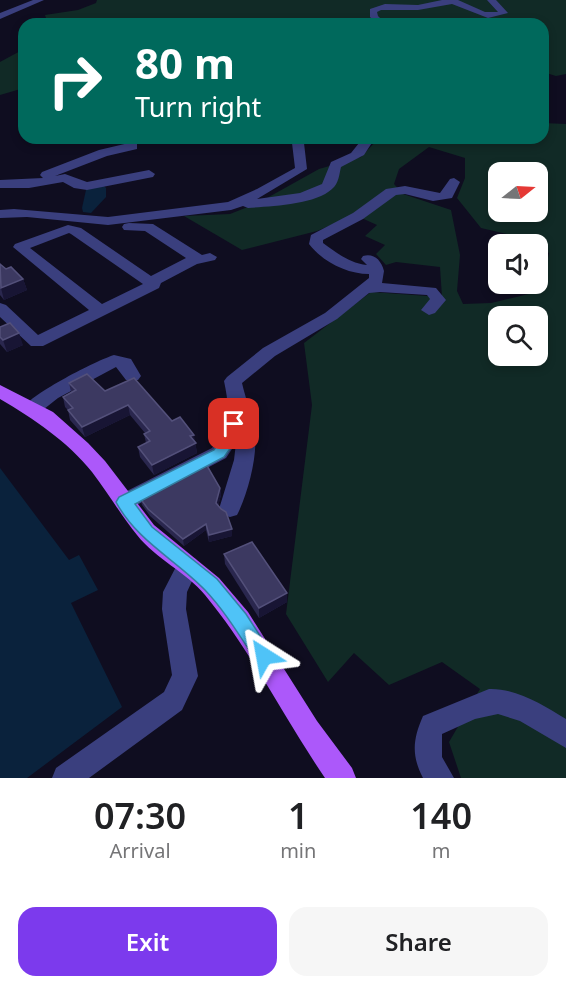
<!DOCTYPE html>
<html lang="en">
<head>
<meta charset="utf-8">
<style>
	body { margin:0; font-family:"Noto Sans",sans-serif; background:#f6f6f6; color:#202124; height:100vh; display:flex; flex-direction:column; font-size:22px; white-space:nowrap }
	* { box-sizing:border-box; margin:0 }
	p { font-size:20px; color:#757577 }
	.icon { flex:none; width:33px; height:33px; fill:none; stroke:currentColor; stroke-width:2; stroke-linecap:round; stroke-linejoin:round }
	.map { position:relative; height:778px; overflow:hidden }
	.drawer { display:flex; flex-direction:column; background:#fff; flex:1 }
	.drawer>* { flex:none }
	.banner { position:absolute; left:18px; top:18px; width:531px; height:126px; border-radius:18px; box-shadow:0 3px 9px #0003; background:#00695c; color:#fff; overflow:hidden }
	.needle { width:39px; rotate:72deg }
	.controls { position:absolute; left:488px; top:162px; display:grid; gap:12px }
	.controls a { display:grid; place-items:center; width:60px; height:60px; border-radius:12px; background:#fff; box-shadow:0 3px 9px #0003; font-size:30px }
	.pin { position:absolute; display:grid; place-items:center; width:51px; height:51px; color:#fff; margin:-26px; border-radius:12px; box-shadow:0 3px 9px #0006 }
	.me { position:absolute; width:66px; margin:-33px; rotate:326deg; stroke-linejoin:round; filter:drop-shadow(0 0 4px #0008) }
	.turn { display:flex; align-items:center; gap:21px; height:126px; padding:0 18px; font-size:27px }
	.turn .icon { width:78px; height:78px; stroke-width:2.5 }
	.turn b { display:block; font-size:42px; line-height:51px }
	.eta { display:flex; justify-content:space-evenly; align-items:center; height:102px; text-align:center }
	.eta b { font-size:36px; font-weight:600; line-height:42px }
	.button { display:flex; gap:12px; margin-top:auto; padding:12px 18px }
	.button a { flex:1; height:69px; border-radius:18px; background:#7c3aed; color:#fff; font-size:24px; font-weight:600; line-height:69px; text-align:center }
	.button a+a { background:#f6f6f6; color:#202124 }
	.map>svg:first-child { display:block }
	.green { fill:#112a26; fill-rule:evenodd }
	.water { fill:#0a223c }
	.lines { fill:none; stroke-linecap:round; stroke-linejoin:round }
	.street { fill:#3a3f7e; fill-rule:evenodd }
	.primary { fill:#ac58fa; fill-rule:evenodd }
	.wall { fill:#2a274e }
	.shaded-wall { fill:#181534 }
	.building { fill:#3c3961; stroke:#53507a; stroke-width:1.5 }
	.route { fill:#4fc3f7; stroke:#337fa1; stroke-width:1.5 }
</style>
</head>
<body>
<div class="map">
<svg width="566" height="778" viewBox="0 0 566 778">
	<rect width="100%" height="100%" fill="#0f0d20"/>
	<g class="green">
		<polygon points="97,0 566,0 566,74 556,76 543,72 543,24 48,24 45,15 78,10 96,3"/>
		<polygon points="24,49 24,88 0,95 0,62"/>
		<path d="M543 123 566 124V778H461L449 742 480 689 442 662 389 685 354 653 328 682 286 614 312 405 304 343 371 292 442 297 440 267 396 262 386 265 376 254 385 245 365 236 377 225 355 215 317 231 242 250 184 216 230 214 258 203 319 169 361 157 379 138H543ZM429 147 465 158V178L457 198 481 228 529 239 549 253 541 291 491 303 463 304 457 291 460 255 451 210 403 194 394 184 399 169ZM498 172H537V212H498ZM498 316H537V356H498Z"/>
	</g>
	<g class="water">
		<polygon points="103,185 106,188 106,197 91,213 83,212 82,208 86,190"/>
		<polygon points="0,468 69,560 79,555 98,590 71,603 122,707 27,778 0,778"/>
	</g>
	<g class="lines">
		<g class="street">
			<polygon points="33,0 44,0 0,19 0,13"/>
			<polygon points="442,0 458,0 485,12 498,12 487,0 496,0 508,13 488,18 452,4 418,10 381,10 377,12 378,16 386,24 377,24 370,17 370,9 385,4 418,5"/>
			<path d="M363 138H375L364 155 341 167C339 175 339 183 332 189 315 205 271 206 248 208L243 206 231 210 108 225 27 217 0 218V210L14 209 108 217 228 202 257 189 295 168 292 143 298 139 304 143 307 169 257 199 300 193 322 184 331 162 351 153Z"/>
			<polygon points="133,142 137,143 137,149 107,156 55,176 65,174 87,182 149,170 155,174 153,177 87,190 74,188 63,182 29,188 0,188 0,180 43,178 40,175 42,172 99,150"/>
			<path d="M454 178 460 182 452 198 433 201 405 194 396 195 363 219 323 240V243C337 253 349 263 367 265L361 259 363 256C374 253 381 260 384 271L382 283 436 288 446 300 435 313 429 315 421 310 430 299 427 295 380 292 369 293 337 319 275 356 242 383C246 401 254 419 255 438 257 459 247 496 237 515L230 517 223 515 219 509 234 460 236 443 226 458 131 508 124 510 117 508 114 502 117 496 212 448C230 424 230 409 224 381L227 377 263 348 325 313 369 278V274C347 274 323 262 309 244L311 235 353 213 386 189 405 186 440 193 450 179Z"/>
			<path d="M129 223 153 224 202 255 210 253 217 257 215 260 197 264 161 283 159 288 43 346H31L0 317V303L6 305 38 335 89 310 13 247 15 244 68 225 81 228 151 276 186 258 145 231 124 230 122 227 124 224ZM69 233 71 234 143 284 102 304 30 248Z"/>
			<path d="M114 355 131 359 141 376 138 380H126L116 367 58 398 39 413 32 414 25 413 23 408C31 394 97 360 114 355Z"/>
			<polygon points="188,556 196,559 199,566 187,592 186,609 198,676 182,710 89,778 52,778 56,768 164,692 172,675 162,609 163,592 180,559"/>
			<path d="M489 689C517 688 543 705 566 719V748L520 721 498 714 475 719 442 734V757L454 778H423C411 755 413 739 423 716Z"/>
		</g>
		<path class="primary" d="M0 385 53 412 88 443 105 461 154 525 219 578 248 612 317 721 352 768 356 778H325C284 718 252 652 205 595 186 572 156 559 137 535 121 515 108 493 92 472 67 441 34 419 0 399Z"/>
	</g>
	<g class="wall">
		<polygon points="0,264 6,269 23,279 27,290 4,300 0,295"/>
		<polygon points="0,327 23,345 7,352 0,344"/>
		<polygon points="69,383 105,391 172,421 195,442 197,453 154,475 140,457 138,447 146,443 144,434 145,433 130,415 85,437 70,420 68,410 65,407 63,397 71,392"/>
		<polygon points="220,488 221,495 218,506 232,536 209,542 206,530 184,546 150,516 142,505 140,498"/>
		<polygon points="224,554 287,593 287,602 259,618 225,564"/>
	</g>
	<g class="shaded-wall">
		<polygon points="23,279 27,290 4,300 1,288"/>
		<polygon points="19,333 23,345 7,352 3,340"/>
		<polygon points="128,405 130,415 85,437 82,427"/>
		<polygon points="194,435 197,453 154,475 152,465 190,436"/>
		<polygon points="220,488 221,495 217,510 216,503"/>
		<polygon points="206,524 206,530 184,546 183,539"/>
		<polygon points="232,529 232,536 209,542 209,535"/>
		<polygon points="287,593 287,602 259,618 259,608"/>
	</g>
	<g class="building">
		<polygon points="0,264 6,269 11,267 23,279 1,288"/>
		<polygon points="10,323 19,333 3,340 0,337 0,327"/>
		<polygon points="87,374 105,391 134,378 172,421 180,417 194,435 190,436 196,443 152,465 138,447 150,441 144,434 150,431 128,405 82,427 68,410 73,408 63,397 76,390 69,383"/>
		<polygon points="206,464 220,488 216,503 221,509 226,512 232,529 209,535 206,524 183,539 148,509 140,498"/>
		<polygon points="252,542 287,593 259,608 224,554"/>
	</g>
	<path class="route" d="M234 419 241 424 237 439 224 457 135 504 152 527 217 579 246 614 273 656 270 662 264 665 257 662C241 638 225 611 205 590 175 559 137 541 116 502L119 497 214 450 223 437 229 420Z"/>
</svg>
<div class="controls">
<a><svg class="needle" viewBox="-14 -14 28 28"><path d="M0-13l5 13h-10z" fill="#e53935"/><path d="M0 13l5-13h-10z" fill="#757577"/></svg></a>
<a><svg class="icon" aria-label="sound" viewBox="0 0 24 24"><path d="M4 9h4l5-4v14l-5-4H4zM17 9q2 3 0 6"/></svg></a>
<a><svg class="icon" aria-label="search" viewBox="0 0 24 24"><circle cx="10" cy="10" r="6"/><path d="M15 15l6 6"/></svg></a>
</div>
<div class="pin" style="left:234px;top:424px;background:#d93025"><svg class="icon" aria-label="arrive" viewBox="0 0 24 24"><path d="M6 21V4h12l-3 4 3 4H6"/></svg></div>
<svg class="me" style="left:264px;top:656px" viewBox="-20 -20 40 40"><path d="M0-17L14 15 0 8-14 15z" fill="#4fc3f7" stroke="#fff" stroke-width="4"/></svg>
<div class="banner">
<div class="turn"><svg class="icon" aria-label="right" viewBox="0 0 24 24"><path d="M7 20v-9h11M14 6l5 5-5 5"/></svg><div><b>80 m</b>Turn right</div></div>
</div>
</div>
<section class="drawer">
<div class="eta">
<div><b>07:30</b><p>Arrival</p></div>
<div><b>1</b><p>min</p></div>
<div><b>140</b><p>m</p></div>
</div>
<div class="button"><a>Exit</a><a>Share</a></div>
</section>
</body>
</html>
